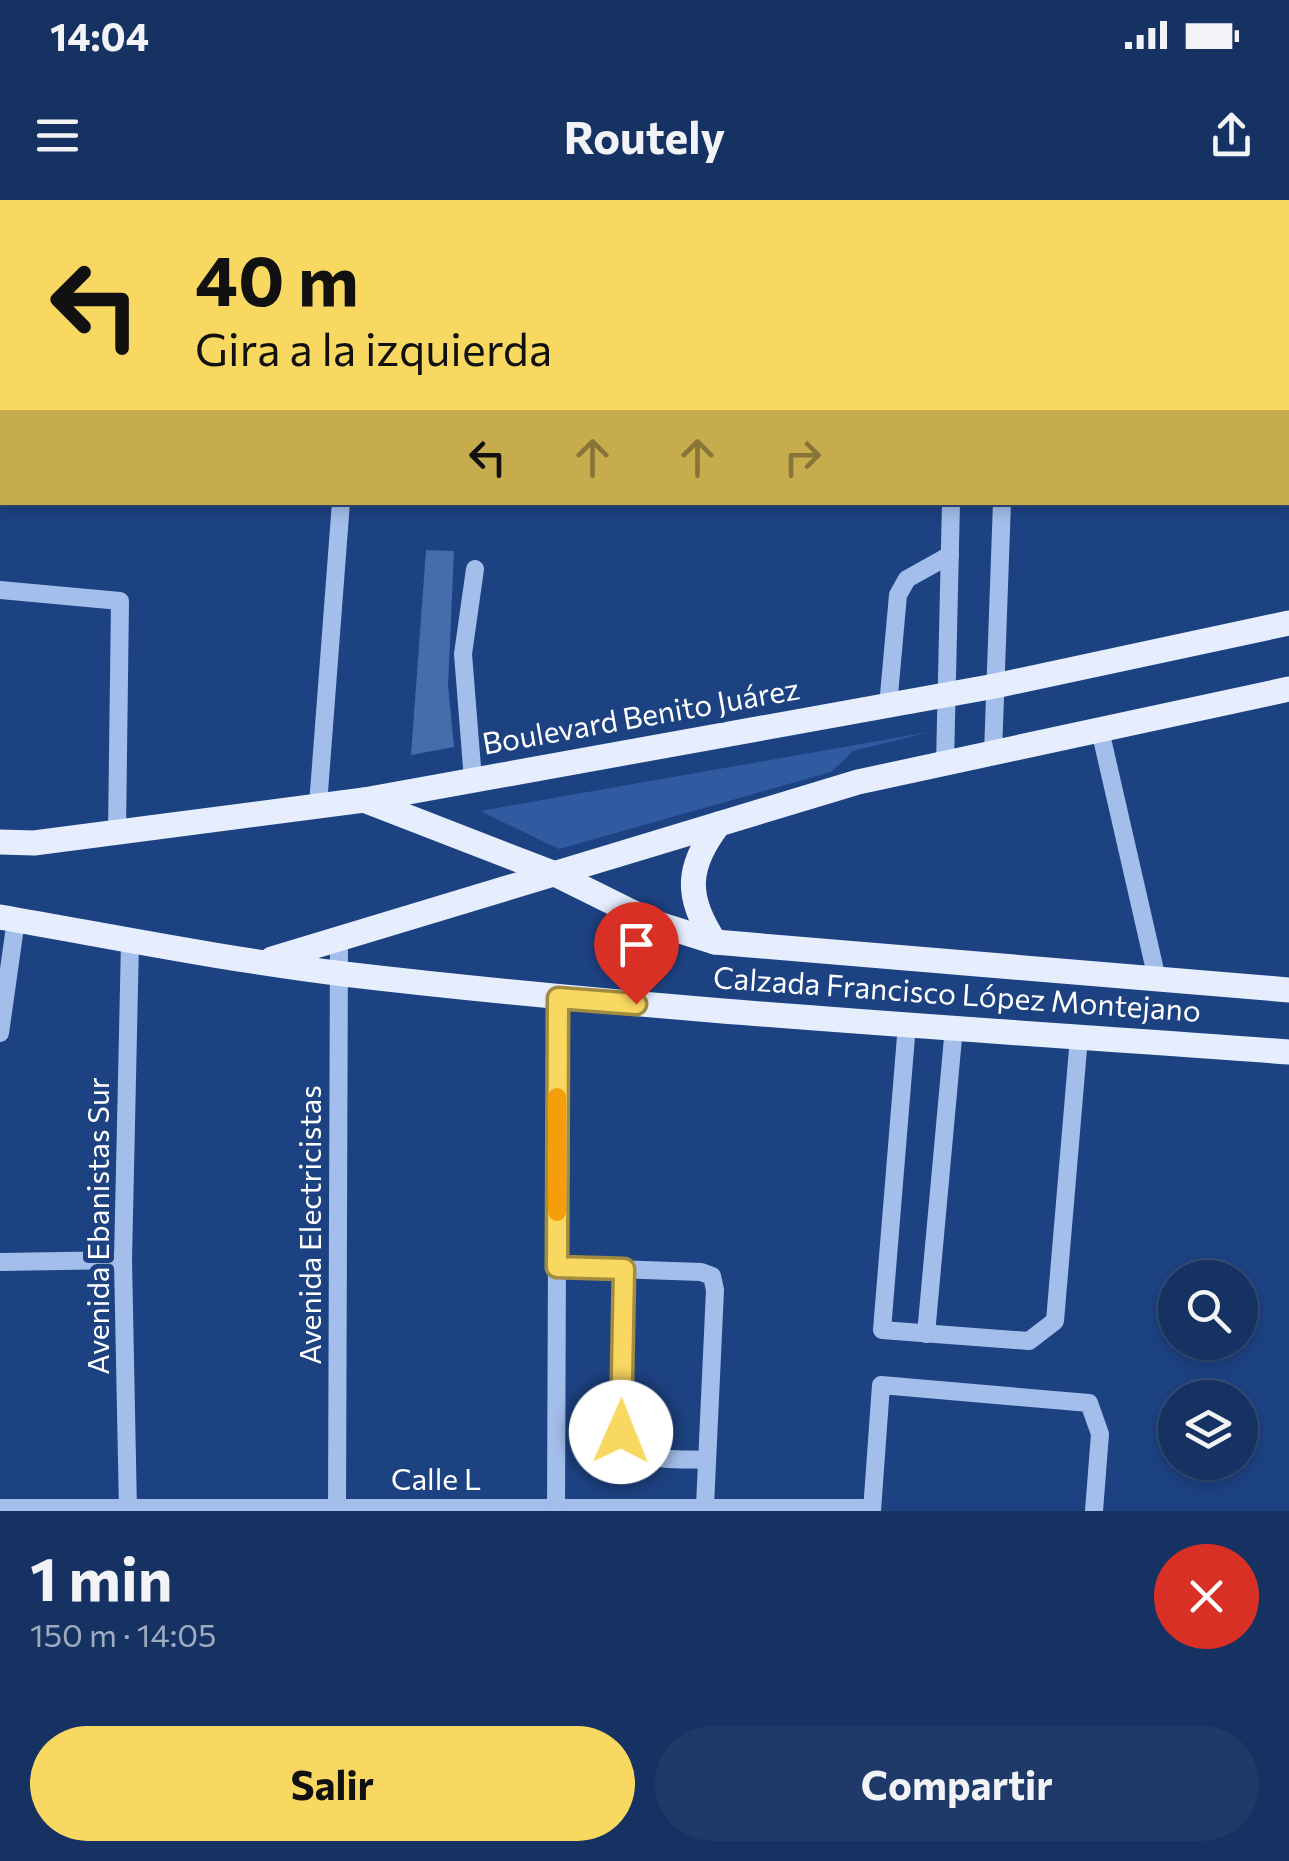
<!DOCTYPE html>
<html lang="es">
<head>
<meta charset="utf-8">
<style>
	body { margin:0; font-family:Commissioner,sans-serif; background:#1f3a68; color:#f1f3f6; height:100vh; display:flex; flex-direction:column; font-size:38px; white-space:nowrap }
	* { box-sizing:border-box; margin:0 }
	p { font-size:32px; color:#9eaabe }
	.icon { flex:none; width:55px; height:55px; fill:none; stroke:currentColor; stroke-width:2; stroke-linecap:round; stroke-linejoin:round }
	.map { position:relative; height:1311px; overflow:hidden }
	.sheet { display:flex; flex-direction:column; background:#163262; flex:1 }
	.sheet>* { flex:none }
	.guide { position:absolute; left:0px; top:0px; width:1290px; height:305px; box-shadow:0 5px 15px #0003,0 0 0 2px #354d77; background:#f9d861; color:#111; overflow:hidden }
	.buttons { position:absolute; left:1158px; top:1060px; display:grid; gap:20px }
	.buttons a { display:grid; place-items:center; width:100px; height:100px; border-radius:50%; background:#163262; box-shadow:0 5px 15px #0003,0 0 0 2px #354d77; font-size:50px }
	.pin { position:absolute; display:grid; place-items:center; width:85px; height:85px; color:#fff; margin:-102px -42px; border-radius:50% 50% 50% 0; rotate:-45deg; box-shadow:0 0 10px #0007 }
	.pin .icon { rotate:45deg }
	.me { position:absolute; width:110px; margin:-55px; rotate:1deg; stroke-linejoin:round; filter:drop-shadow(0 0 8px #0008) }
	.turn { display:flex; align-items:center; gap:35px; height:210px; padding:0 30px; font-size:45px }
	.turn .icon { width:130px; height:130px; stroke-width:2.5 }
	.turn b { display:block; font-size:70px; line-height:85px }
	.lanes { display:flex; align-items:center; height:95px; padding:0 30px; background:#0003; justify-content:center; gap:50px; direction:ltr }
	.lanes .off { opacity:.35 }
	.round { display:grid; place-items:center; flex:none; width:105px; height:105px; border-radius:52px; background:#1f3a68 }
	.headline { display:flex; align-items:center; justify-content:space-between; height:170px; padding:0 30px }
	h1 { font-size:60px; font-weight:700; line-height:75px }
	.primary-button { display:flex; gap:20px; margin-top:auto; padding:20px 30px }
	.primary-button a { flex:1; height:115px; border-radius:60px; background:#f9d861; color:#111; font-size:40px; font-weight:700; line-height:115px; text-align:center }
	.primary-button a+a { background:#1f3a68; color:#f1f3f6 }
	.status { display:flex; justify-content:space-between; align-items:center; height:70px; padding:0 50px; background:#163262; direction:ltr }
	.status svg { height:28px; fill:currentColor }
	header { display:flex; justify-content:space-between; align-items:center; height:130px; padding:0 30px; background:#163262; font-size:45px; font-weight:700 }
	.map>svg:first-child { display:block }
	.green { fill:#315ba1 }
	.building { fill:#456cab }
	.lines { fill:none; stroke-linecap:round; stroke-linejoin:round }
	.minor { stroke:#a3beea; stroke-width:18 }
	.major { stroke:#e6eefe; stroke-width:25 }
	.route-casing { stroke:#a28c3f; stroke-width:25 }
	.route { stroke:#f9d861; stroke-width:18 }
	.slow { stroke:#f59e0b; stroke-width:18 }
	.labels { text-anchor:middle; stroke-width:10; stroke-linejoin:round; paint-order:stroke }
	.street-label { font-size:30px; fill:#fff; stroke:#1d4282 }
</style>
</head>
<body>
<div class="status"><b>14:04</b><svg viewBox="0 0 49 12"><path d="M0 12V9h3v3zM5 12V6h3v6zM10 12V3h3v9zM15 12V0h3v12zM26 1h20v11H26zM47 4h2v5h-2z"/></svg></div>
<header><svg class="icon" aria-label="menu" viewBox="0 0 24 24"><path d="M4 6h16M4 12h16M4 18h16"/></svg>Routely<svg class="icon" aria-label="share" viewBox="0 0 24 24"><path d="M12 15V3M7 8l5-5 5 5M5 13v7h14v-7"/></svg></header>
<div class="map">
<svg width="1289" height="1311" viewBox="0 0 1289 1311">
	<rect width="100%" height="100%" fill="#1d4282"/>
	<polygon class="green" points="929,532 853,551 831,572 559,649 480,611"/>
	<polygon class="building" points="426,350 454,351 448,485 454,547 411,555"/>
	<g class="lines">
		<g class="minor">
			<polyline points="21,2 21,0"/>
			<polyline points="364,2 364,0"/>
			<polyline points="894,2 894,0"/>
			<polyline points="958,2 958,0"/>
			<polyline points="1013,2 1013,0"/>
			<polyline points="0,268 2,236"/>
			<polyline points="0,390 120,401 117,632"/>
			<polyline points="888,506 898,395 907,379 950,355"/>
			<polyline points="1100,530 1157,779"/>
			<polyline points="993,553 1002,302"/>
			<polyline points="945,564 951,302"/>
			<polyline points="473,580 463,454 475,369"/>
			<polyline points="318,605 341,302"/>
			<polyline points="907,824 882,1130 1029,1141 1055,1121 1079,837"/>
			<polyline points="0,833 16,720"/>
			<polyline points="0,1062 123,1060"/>
			<polyline points="557,1067 701,1072 712,1076 715,1090 705,1306"/>
			<path d="M624 1069 621 1231C632 1266 676 1258 707 1260"/>
			<polyline points="926,1134 954,827"/>
			<polyline points="0,1308 872,1308"/>
			<polyline points="128,1311 123,1060 130,742"/>
			<polyline points="337,1311 339,739"/>
			<polyline points="556,1311 558,798"/>
			<polyline points="872,1311 881,1185 1089,1203 1100,1234 1094,1311"/>
		</g>
		<g class="major">
			<polyline points="364,600 555,674 652,722 715,742 1289,790"/>
			<polyline points="0,642 34,643 364,600 995,486 1289,423"/>
			<path d="M0 717C115 737 229 760 344 774 658 811 974 829 1289 852"/>
			<path d="M715 742C685 697 686 667 719 624"/>
			<polyline points="272,759 858,582 1289,489"/>
		</g>
	</g>
	<g class="lines">
		<g class="route-casing">
			<polyline id="route" points="621,1232 624,1069 557,1067 558,798 636,804"/>
		</g>
		<use href="#route" class="route"/>
		<polyline class="slow" points="557,1012 557,897"/>
	</g>
	<g class="labels">
		<g class="street-label">
			<text transform="translate(641 517) rotate(-10)" y="10">Boulevard Benito Juárez</text>
			<text transform="translate(957 795) rotate(4)" y="10">Calzada Francisco López Montejano</text>
			<text transform="translate(311 1025) rotate(-90)" y="10">Avenida Electricistas</text>
			<text transform="translate(99 1026) rotate(-90)" y="10">Avenida Ebanistas Sur</text>
			<text x="436" y="1290">Calle L</text>
		</g>
	</g>
</svg>
<div class="buttons">
<a><svg class="icon" aria-label="search" viewBox="0 0 24 24"><circle cx="10" cy="10" r="6"/><path d="M15 15l6 6"/></svg></a>
<a><svg class="icon" aria-label="layers" viewBox="0 0 24 24"><path d="M12 4l9 5-9 5-9-5zM3 14l9 5 9-5"/></svg></a>
</div>
<div class="pin" style="left:636px;top:804px;background:#d93025"><svg class="icon" aria-label="arrive" viewBox="0 0 24 24"><path d="M6 21V4h12l-3 4 3 4H6"/></svg></div>
<svg class="me" style="left:621px;top:1232px" viewBox="-20 -20 40 40"><circle r="19" fill="#fff"/><path d="M0-13L10 11 0 6-10 11z" fill="#f9d861"/></svg>
<div class="guide">
<div class="turn"><svg class="icon" aria-label="left" viewBox="0 0 24 24"><path d="M17 20v-9H6M10 6l-5 5 5 5"/></svg><div><b>40 m</b>Gira a la izquierda</div></div>
<div class="lanes"><svg class="icon" aria-label="left" viewBox="0 0 24 24"><path d="M17 20v-9H6M10 6l-5 5 5 5"/></svg><svg class="icon off" aria-label="ahead" viewBox="0 0 24 24"><path d="M12 20V5M6 11l6-6 6 6"/></svg><svg class="icon off" aria-label="ahead" viewBox="0 0 24 24"><path d="M12 20V5M6 11l6-6 6 6"/></svg><svg class="icon off" aria-label="right" viewBox="0 0 24 24"><path d="M7 20v-9h11M14 6l5 5-5 5"/></svg></div>
</div>
</div>
<section class="sheet">
<div class="headline"><div><h1>1 min</h1><p>150 m · 14:05</p></div><a class="round" style="background:#d93025;color:#fff"><svg class="icon" aria-label="close" viewBox="0 0 24 24"><path d="M6 6l12 12M18 6L6 18"/></svg></a></div>
<div class="primary-button"><a>Salir</a><a>Compartir</a></div>
</section>
</body>
</html>
